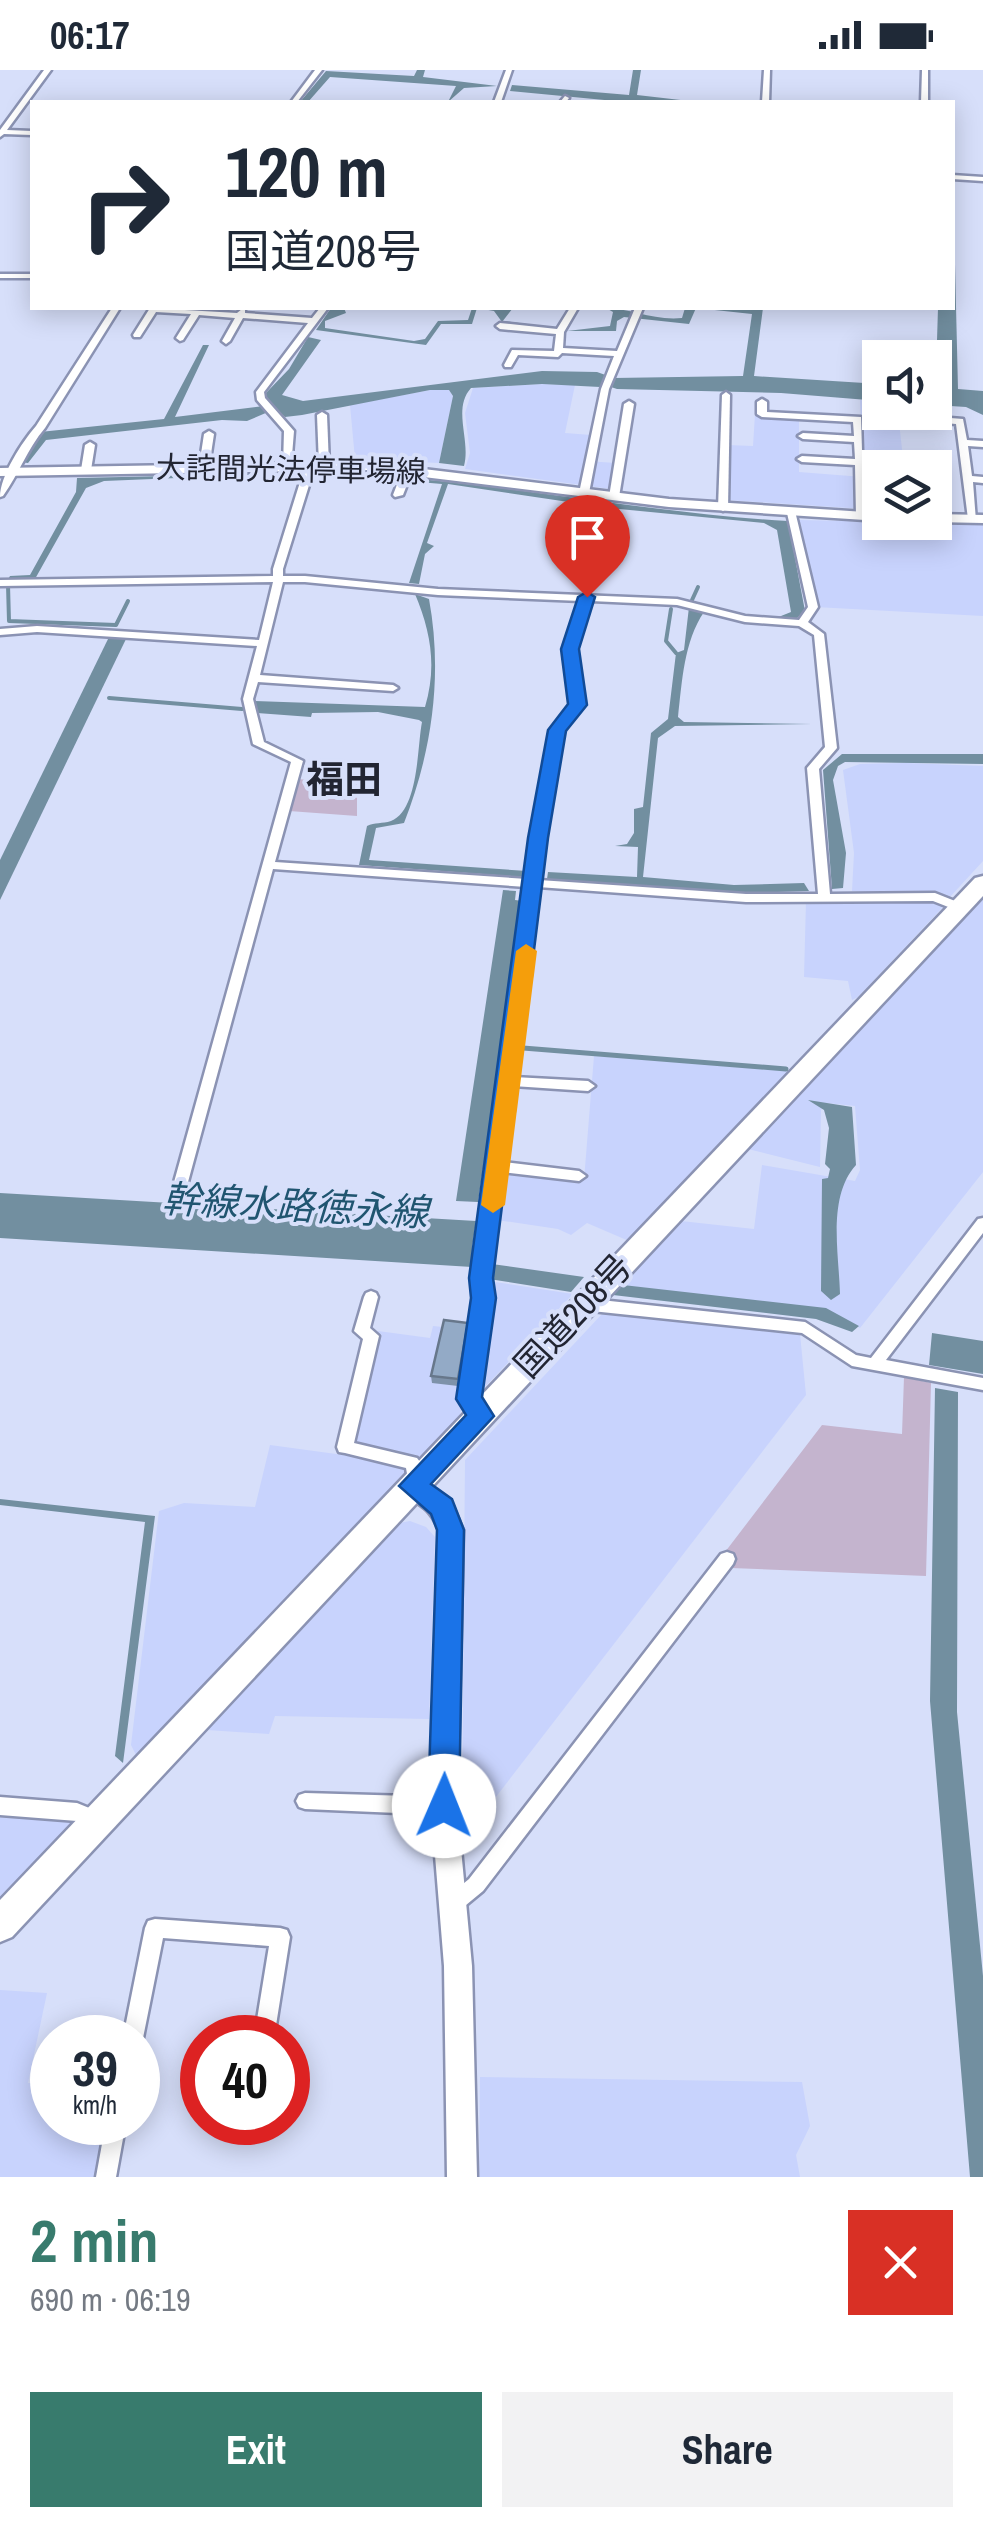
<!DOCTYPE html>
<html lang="en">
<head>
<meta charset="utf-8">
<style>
	body { margin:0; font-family:"Archivo Narrow","Noto Sans JP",sans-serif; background:#f2f2f3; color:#1f2937; height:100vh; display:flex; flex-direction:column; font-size:38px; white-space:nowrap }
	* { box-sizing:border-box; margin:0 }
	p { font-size:32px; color:#747a83 }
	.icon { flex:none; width:55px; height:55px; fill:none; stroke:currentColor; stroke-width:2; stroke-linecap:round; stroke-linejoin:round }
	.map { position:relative; height:2107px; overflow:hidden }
	.details { display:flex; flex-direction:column; background:#fff; flex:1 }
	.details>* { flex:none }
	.hud { position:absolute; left:30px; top:30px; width:925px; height:210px; border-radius:0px; box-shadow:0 5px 25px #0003; background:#fff; color:#1f2937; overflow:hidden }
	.controls { position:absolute; left:862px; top:270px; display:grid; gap:20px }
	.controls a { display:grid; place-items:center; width:90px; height:90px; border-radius:0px; background:#fff; box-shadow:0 5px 25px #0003; font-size:50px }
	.speed { position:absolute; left:30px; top:1945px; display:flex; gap:20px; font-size:50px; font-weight:700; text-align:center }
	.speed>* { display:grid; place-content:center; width:130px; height:130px; border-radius:50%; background:#fff; box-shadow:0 5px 25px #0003; line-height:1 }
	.speed small { font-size:25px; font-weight:400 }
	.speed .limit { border:15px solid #d22; background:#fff; color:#111 }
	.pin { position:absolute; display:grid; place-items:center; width:85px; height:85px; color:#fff; margin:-102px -42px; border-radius:50% 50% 50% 0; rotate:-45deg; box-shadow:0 0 10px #0007 }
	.pin .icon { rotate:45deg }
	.me { position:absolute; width:110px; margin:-55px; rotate:1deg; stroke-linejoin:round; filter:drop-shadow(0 0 8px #0008) }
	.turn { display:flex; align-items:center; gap:35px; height:210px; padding:0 30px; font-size:45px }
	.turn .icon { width:130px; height:130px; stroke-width:2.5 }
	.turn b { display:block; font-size:70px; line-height:85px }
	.round { display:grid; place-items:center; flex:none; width:105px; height:105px; border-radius:0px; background:#f2f2f3 }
	.summary { display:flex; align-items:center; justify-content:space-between; height:170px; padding:0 30px }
	h1 { font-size:60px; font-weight:800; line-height:75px; color:#387b6d }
	.cta { display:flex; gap:20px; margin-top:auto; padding:20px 30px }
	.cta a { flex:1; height:115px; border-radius:0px; background:#387b6d; color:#fff; font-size:40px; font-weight:800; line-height:115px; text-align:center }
	.cta a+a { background:#f2f2f3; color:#1f2937 }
	.status { display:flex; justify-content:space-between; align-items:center; height:70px; padding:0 50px; background:#fff; direction:ltr }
	.status svg { height:28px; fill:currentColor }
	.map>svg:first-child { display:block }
	.built { fill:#c8d3fd }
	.green { fill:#c4b4ce }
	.water { fill:#728fa0 }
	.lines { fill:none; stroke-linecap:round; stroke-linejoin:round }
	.stream-far2 { stroke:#728fa0; stroke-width:2.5 }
	.stream-far1 { stroke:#728fa0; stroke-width:4 }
	.stream { stroke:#728fa0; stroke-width:5 }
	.street-casing { stroke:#8b93b3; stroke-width:5 }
	.secondary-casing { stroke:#8b93b3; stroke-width:5 }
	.highway-casing { stroke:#8b93b3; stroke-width:5 }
	.street { fill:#fff; fill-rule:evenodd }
	.secondary { fill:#fff; fill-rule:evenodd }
	.highway { fill:#fff; fill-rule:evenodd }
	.wall { fill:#7e92aa }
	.shaded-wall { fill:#67778b }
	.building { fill:#93aac6; stroke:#67778b; stroke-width:2.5 }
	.route { fill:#1a73e8; stroke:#114b97; stroke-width:2.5 }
	.slow { fill:#f59e0b }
	.labels { text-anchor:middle; stroke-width:8; stroke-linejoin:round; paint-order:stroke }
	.far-street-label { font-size:30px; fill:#222532; stroke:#d7dffa }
	.street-label { font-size:35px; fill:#222532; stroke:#d7dffa }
	.neighbourhood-label { font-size:38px; font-weight:bold; fill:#222532; stroke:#d7dffa }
	.water-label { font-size:38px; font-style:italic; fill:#205570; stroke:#d7dffa }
</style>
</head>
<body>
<div class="status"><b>06:17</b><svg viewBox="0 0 49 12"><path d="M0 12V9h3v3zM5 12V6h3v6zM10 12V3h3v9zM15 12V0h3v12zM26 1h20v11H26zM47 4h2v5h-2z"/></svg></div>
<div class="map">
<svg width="983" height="2107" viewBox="0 0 983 2107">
	<rect width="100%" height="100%" fill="#d7dffa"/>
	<g class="built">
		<polygon points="542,314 575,315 565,363 591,365 586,391 616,393 611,419 465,399 470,383 465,343 473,318"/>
		<polygon points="430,320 449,320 453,326 439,393 355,389 350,335"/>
		<polygon points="860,330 880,331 880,342 898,343 904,397 880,398 880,440 727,430 727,375 753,376 755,344 799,347 799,402 863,407"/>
		<polygon points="799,450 983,454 983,546 815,537"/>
		<polygon points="906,693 983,696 983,791 949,828 852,821 854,783 843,700 860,694"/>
		<polygon points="983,824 983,1102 860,1258 824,1239 620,1216 681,1151 754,1159 762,1095 855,1111 860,1100 855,1036 826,1033 821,1040 820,1097 748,1079"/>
		<polygon points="931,830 943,837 858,927 852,930 848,911 804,907 806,831"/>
		<polygon points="594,986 789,1001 629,1171 587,1153 571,1165 558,1159 497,1150 503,1102 584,1110"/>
		<polygon points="489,1211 573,1224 483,1319 474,1319"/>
		<polygon points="602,1244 800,1264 806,1325 475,1754 462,1740 465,1390"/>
		<polygon points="433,1256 473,1260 460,1345 421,1388 351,1376 378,1261 430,1268"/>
		<polygon points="270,1375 395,1392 410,1401 137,1687 131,1675 159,1441 184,1433 255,1437"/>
		<polygon points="410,1451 426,1457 435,1467 429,1649 275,1646 269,1664 207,1660 394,1454"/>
		<polygon points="0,1742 73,1747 73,1753 0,1830"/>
		<polygon points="0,1920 47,1923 28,2013 52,2015 52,2052 109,2053 97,2107 0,2107"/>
		<polygon points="480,2007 802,2012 810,2056 796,2085 800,2107 479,2107"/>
	</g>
	<g class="green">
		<polygon points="297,709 357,714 357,746 289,741"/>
		<polygon points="904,1307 931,1313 926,1506 731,1498 722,1486 822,1355 902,1364"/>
	</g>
	<g class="water">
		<polygon points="417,0 425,0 423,7 497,16 464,18 448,32 456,16 330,7 308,32 300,32 326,1 414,6"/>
		<polygon points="633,0 641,0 637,25 698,32 615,31 510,21 512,15 629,25"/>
		<polygon points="953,111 958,319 983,321 983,345 966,337 935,335 938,238 952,238"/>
		<polygon points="331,238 344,238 346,243 325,251 325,258 414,271 425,269 438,251 468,250 472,238 513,238 502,252 494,241 477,238 472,254 441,254 426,275 316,260"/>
		<path d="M606 238C630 238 654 251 682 248L685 238H763L754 306 880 314V331L781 323 617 319 602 314 600 317 542 314 471 318C452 339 471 370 464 396L439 393 453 326 449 320H430L302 345 285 347 275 339 247 351 222 350 46 370 28 393 21 392 40 362 164 349 203 275H209L175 347 271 335 265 324 289 299 308 267 321 270 282 325 303 331 542 301 597 302 614 308 743 306 752 244 696 238 689 254 624 247 617 251 616 261H567L610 256 613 242Z"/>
		<polygon points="300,403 104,411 86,418 35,509 7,511 10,506 30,505 76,422 77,408"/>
		<path d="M316 403C474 406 630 442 788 451L805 541 796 549 776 548 791 542 777 460 764 453 609 438 448 414 427 473 434 476 425 484 419 514 409 513 442 414Z"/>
		<path d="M415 524 429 529C443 605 432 682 404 753L376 758 369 790 527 801 525 807 359 795 367 756C375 752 382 754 391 751 419 740 417 677 422 652L419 650 378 642 312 643 311 647 257 643 255 631 425 637C437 597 431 562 415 524Z"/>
		<path d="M689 537 704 542C684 571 682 612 678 647L684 652 812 654 675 656 658 668 643 807 734 815 804 813 809 821 749 823 547 809 548 802 637 807 638 777 615 776 627 774 634 763V739L643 737 651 663 668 649 676 583 684 580Z"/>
		<polygon points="109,567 126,569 0,830 0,790"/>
		<polygon points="842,684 983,684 983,694 845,692 838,696 833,710 846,783 843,818 832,819 823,700"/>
		<polygon points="503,820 516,821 515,830 523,831 478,1132 456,1131"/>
		<path d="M808 1030 852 1037 856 1095C827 1127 839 1184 840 1224L831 1230 821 1221 822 1109 828 1108 830 1099 825 1094 829 1058 824 1040Z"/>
		<polygon points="0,1123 476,1151 472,1178 476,1182 472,1197 0,1168"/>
		<polygon points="492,1194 584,1207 571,1222 489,1209"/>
		<polygon points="623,1215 826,1238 859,1256 852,1262 816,1249 613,1225"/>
		<polygon points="932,1263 983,1271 983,1304 929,1295"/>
		<polygon points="935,1318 958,1322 957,1642 983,1906 983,2107 970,2107 930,1631"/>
		<polygon points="0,1429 155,1446 123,1693 115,1686 145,1452 0,1435"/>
	</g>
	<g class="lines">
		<polyline class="stream-far2" points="502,252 540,257"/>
		<g class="stream-far1">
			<polyline points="8,515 9,551 116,555 128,531"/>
			<polyline points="692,530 698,517"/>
			<polyline points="671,539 666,571 676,583"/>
			<polyline points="109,628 242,639"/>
		</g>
		<polyline class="stream" points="523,978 786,999"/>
		<g class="street-casing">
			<g id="street">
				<polygon points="44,0 51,0 7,60 32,61 32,65 4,64 0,67 0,60"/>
				<polygon points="315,0 322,0 297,32 291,32"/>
				<polygon points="506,0 512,0 501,32 494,32"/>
				<polygon points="764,0 770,0 769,32 762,32"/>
				<polygon points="922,0 928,0 928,32 921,32"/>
				<polygon points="565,26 569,28 566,32 560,32"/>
				<polygon points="952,105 983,107 983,111 952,109"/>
				<rect x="0" y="204" width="32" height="4"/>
				<path d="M112 238H120L45 358C27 379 19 404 3 426L0 427C0 406 22 372 36 356Z"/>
				<polygon points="150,238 237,243 242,239 245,240 245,243 312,248 320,238 328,238 264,322 265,328 294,361 291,398 283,396 284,361 257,330 256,322 308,253 243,248 230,271 226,274 222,271 235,248 199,245 183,270 180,271 176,268 191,244 156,242 140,267 134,267 133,265"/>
				<polygon points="570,238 578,238 564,262 563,278 617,281 635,238 643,238 609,319 589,423 584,426 579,423 601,319 614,286 562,283 558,287 518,285 511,297 505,297 504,295 512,280 554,281 556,264 500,259 496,256 500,253 557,259"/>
				<polygon points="726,322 730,325 728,438 723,441 718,438 722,325"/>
				<polygon points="762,329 767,332 767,342 861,347 864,448 856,446 855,395 802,392 797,389 802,386 855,389 854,372 803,369 798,366 803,363 854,366 853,352 762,347 757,344 757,332"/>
				<polygon points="629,331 634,334 619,427 614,430 609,427 624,334"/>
				<polygon points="322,342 327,345 329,395 324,398 319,395 317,345"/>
				<polygon points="925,346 963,349 967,370 983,371 983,377 968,376 972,406 983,407 983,413 973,412 976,451 968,449 956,354 922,351 920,349"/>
				<polygon points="209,361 214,364 209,397 204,400 199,397 204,364"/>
				<polygon points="90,372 95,375 91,400 86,403 81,400 85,375"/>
				<path d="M310 393 315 396 283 499V506H305L438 519 677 529 745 546 799 550 808 537 787 443 795 441 818 537 808 552 824 564 837 678 819 699 830 824 935 823 965 835 967 838 961 842 933 831 746 832 538 817 514 1007 588 1011 595 1016 588 1021 513 1016 503 1092 579 1101 586 1106 579 1111 502 1102 488 1208 491 1228 477 1328 490 1346 488 1350C475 1355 467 1339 461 1329L477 1228 474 1208 526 817 273 799 185 1123 183 1127H173L171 1123 291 692 253 674 243 629 257 576 37 562 0 565V559L37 556 259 570 273 512 0 516V510L273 506V499L305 396ZM283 512H305L438 525 581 531 565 579 572 635 551 660 527 809 275 792 303 691 264 672 253 629 258 612 393 621 398 618 393 615 260 605ZM591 531 677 535 745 552 799 556 814 565 825 677 807 698 818 824H746L539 810 563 661 584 635 575 579Z"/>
				<polygon points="408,396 413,399 403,425 395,427 393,425 403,399"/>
				<polygon points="983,1148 983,1163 886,1290 983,1308 983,1320 852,1296 802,1263 582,1240 577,1238 575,1234 577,1230 582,1228 805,1252 856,1285 871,1288 978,1149"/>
				<polygon points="371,1221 376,1223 378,1227 370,1258 379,1266 354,1373 417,1388 424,1397 421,1415 415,1417 409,1415 406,1398 345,1383 339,1382 337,1377 363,1269 354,1261 364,1227 366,1223"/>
				<polygon points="727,1482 733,1484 735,1489 733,1494 483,1821 460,1840 453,1843 446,1840 444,1834 446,1828 469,1809 721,1484"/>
				<polygon points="305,1723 444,1727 450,1730 453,1736 450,1742 444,1745 305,1739 299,1737 296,1731 299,1725"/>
				<polygon points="0,1727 77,1733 104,1744 107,1750 104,1756 98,1759 77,1751 0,1745"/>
				<polygon points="155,1849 280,1858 287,1860 290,1867 274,1968 254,1968 269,1876 163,1868 143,1968 138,1976 138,1968 123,1968 145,1858 148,1851"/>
				<polygon points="106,2052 126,2052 116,2107 96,2107"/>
			</g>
		</g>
		<g class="secondary-casing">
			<g id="secondary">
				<polygon points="366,392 669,429 880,443 880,451 669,437 366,400 0,406 0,398"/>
				<polygon points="935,444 983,445 983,453 935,452"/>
				<path d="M412 1406 450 1430 463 1460 457 1736 472 1896 477 2107H447L444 1896 431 1736 439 1460C428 1431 413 1437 400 1416L404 1409Z"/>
			</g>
		</g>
		<g class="highway-casing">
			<polygon id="highway" points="983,806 983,826 12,1867 0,1872 0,1830 975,808"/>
		</g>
		<use href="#street" class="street"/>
		<use href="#secondary" class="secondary"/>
		<use href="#highway" class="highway"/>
	</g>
	<polygon class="wall" points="468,1260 458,1316 432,1313 431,1306"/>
	<polygon class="shaded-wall" points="468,1253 468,1260 458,1316 458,1309"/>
	<polygon class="building" points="444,1250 468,1253 458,1309 431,1306"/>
	<polygon class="route" points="587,522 595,527 579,579 587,635 566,661 548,768 493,1208 496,1228 482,1327 494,1346 431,1414 452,1429 464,1460 459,1736 454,1746 444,1750 433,1746 428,1736 437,1460 431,1444 399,1416 466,1345 456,1329 471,1228 469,1208 528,768 548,660 568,634 561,579 578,527"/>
	<polygon class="slow" points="526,874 537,881 505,1135 493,1143 481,1135 516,881"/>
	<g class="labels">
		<g class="far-street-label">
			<text transform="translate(291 400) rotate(1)" y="10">大詫間光法停車場線</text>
		</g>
		<g class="street-label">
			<text transform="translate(573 1246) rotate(-47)" y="12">国道208号</text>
		</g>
		<g class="neighbourhood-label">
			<text x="344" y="723">福田</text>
		</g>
		<g class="water-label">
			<text transform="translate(295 1136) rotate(3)" y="13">幹線水路徳永線</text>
		</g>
	</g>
</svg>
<div class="controls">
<a><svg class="icon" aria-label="sound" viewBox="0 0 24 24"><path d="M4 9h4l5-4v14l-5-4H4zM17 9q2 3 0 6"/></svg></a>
<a><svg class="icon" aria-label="layers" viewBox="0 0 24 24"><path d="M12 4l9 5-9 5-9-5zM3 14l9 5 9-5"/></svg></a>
</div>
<div class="speed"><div>39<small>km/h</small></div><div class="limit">40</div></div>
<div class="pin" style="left:587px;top:527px;background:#d93025"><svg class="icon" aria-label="arrive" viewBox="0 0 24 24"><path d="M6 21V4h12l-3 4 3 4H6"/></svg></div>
<svg class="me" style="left:444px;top:1736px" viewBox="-20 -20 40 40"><circle r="19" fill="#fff"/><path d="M0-13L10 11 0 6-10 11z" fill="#1a73e8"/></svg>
<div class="hud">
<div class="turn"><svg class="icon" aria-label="right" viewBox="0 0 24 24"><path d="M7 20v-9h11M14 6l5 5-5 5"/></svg><div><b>120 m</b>国道208号</div></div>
</div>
</div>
<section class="details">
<div class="summary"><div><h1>2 min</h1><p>690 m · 06:19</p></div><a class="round" style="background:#d93025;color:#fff"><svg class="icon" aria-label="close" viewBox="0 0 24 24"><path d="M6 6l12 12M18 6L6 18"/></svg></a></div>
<div class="cta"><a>Exit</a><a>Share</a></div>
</section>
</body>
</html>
